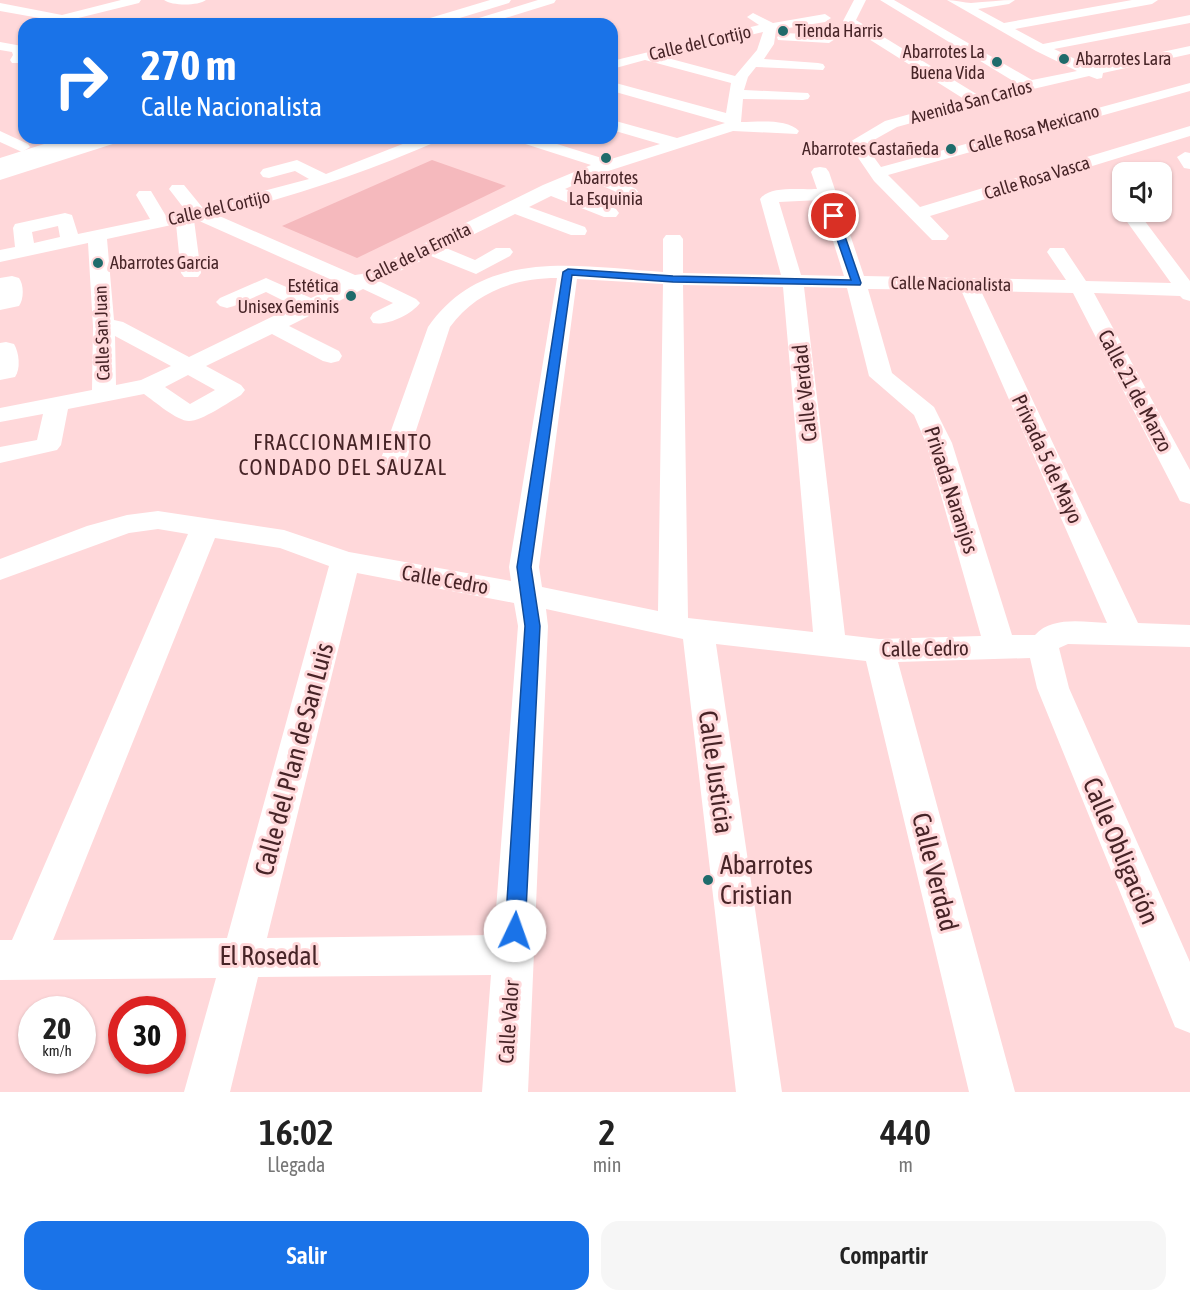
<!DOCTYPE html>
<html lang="es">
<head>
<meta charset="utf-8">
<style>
	body { margin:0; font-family:"Asap Condensed",sans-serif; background:#f6f6f6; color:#222; height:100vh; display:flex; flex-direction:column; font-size:22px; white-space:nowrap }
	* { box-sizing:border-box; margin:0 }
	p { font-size:20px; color:#767676 }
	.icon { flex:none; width:33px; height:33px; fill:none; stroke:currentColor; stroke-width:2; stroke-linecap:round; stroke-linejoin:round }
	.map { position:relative; height:1092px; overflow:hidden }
	.panel { display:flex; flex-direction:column; background:#fff; flex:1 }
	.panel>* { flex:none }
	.banner { position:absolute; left:18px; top:18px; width:600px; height:126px; border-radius:18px; box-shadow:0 2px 4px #0004; background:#1a73e8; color:#fff; overflow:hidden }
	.buttons { position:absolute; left:1112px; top:162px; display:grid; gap:12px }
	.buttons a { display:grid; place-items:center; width:60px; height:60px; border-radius:12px; background:#fff; box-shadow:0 2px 4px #0004; font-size:30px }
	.speed { position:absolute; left:18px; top:996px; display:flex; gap:12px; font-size:30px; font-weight:700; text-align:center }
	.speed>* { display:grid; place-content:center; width:78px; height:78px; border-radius:50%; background:#fff; box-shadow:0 2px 4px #0004; line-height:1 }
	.speed small { font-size:15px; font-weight:400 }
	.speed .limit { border:9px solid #d22; background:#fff; color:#111 }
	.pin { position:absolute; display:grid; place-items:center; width:51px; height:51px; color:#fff; margin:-26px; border:3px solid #fff; border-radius:50%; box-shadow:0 2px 6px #0007 }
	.me { position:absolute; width:66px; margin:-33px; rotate:3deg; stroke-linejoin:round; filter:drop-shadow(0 0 4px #0008) }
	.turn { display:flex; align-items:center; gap:21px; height:126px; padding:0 24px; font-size:27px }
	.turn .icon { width:78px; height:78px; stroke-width:2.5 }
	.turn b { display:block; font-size:42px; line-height:51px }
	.eta { display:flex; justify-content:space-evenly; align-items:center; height:102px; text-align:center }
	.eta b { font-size:36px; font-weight:600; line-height:42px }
	.cta { display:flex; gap:12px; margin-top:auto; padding:12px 24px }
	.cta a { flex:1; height:69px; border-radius:18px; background:#1a73e8; color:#fff; font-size:24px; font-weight:600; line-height:69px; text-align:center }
	.cta a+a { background:#f6f6f6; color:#222 }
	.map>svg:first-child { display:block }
	.green { fill:#f5b9bd }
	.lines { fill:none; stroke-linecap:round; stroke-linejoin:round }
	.minor { fill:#fff; fill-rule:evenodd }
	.major { fill:#fff; fill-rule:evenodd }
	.route { fill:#1a73e8; stroke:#114b97; stroke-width:1.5 }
	.poi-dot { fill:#1f6b6b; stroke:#ffd8da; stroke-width:2 }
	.labels { text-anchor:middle; stroke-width:6; stroke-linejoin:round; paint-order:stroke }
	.far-poi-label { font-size:18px; fill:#472427; stroke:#ffd8da; text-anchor:start }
	.far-street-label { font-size:18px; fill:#472427; stroke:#ffd8da }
	.street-label { font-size:21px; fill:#472427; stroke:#ffd8da }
	.neighbourhood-label { font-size:22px; letter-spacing:1.5px; fill:#472427; stroke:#ffd8da }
	.near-street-label { font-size:26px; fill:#472427; stroke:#ffd8da }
	.near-poi-label { font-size:26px; fill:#472427; stroke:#ffd8da; text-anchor:start }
</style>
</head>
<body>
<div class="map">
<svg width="1190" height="1092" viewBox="0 0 1190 1092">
	<rect width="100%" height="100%" fill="#ffd8da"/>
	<polygon class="green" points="432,160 506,186 357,258 282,226"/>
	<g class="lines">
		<g class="minor">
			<polygon points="121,0 141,0 139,3 54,24 33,24 45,19 0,11 0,3 62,15"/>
			<path d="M164 0H206C198 6 172 6 164 0Z"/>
			<polygon points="538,0 556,0 554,3 486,24 467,24 469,21"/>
			<path d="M854 0H866L856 20 978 95 1018 84 880 0H894L1032 80 1077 71 1036 51 947 0C955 0 965 3 971 3 986 2 1000 0 1015 0L1009 4 978 9 1004 23 1132 0H1158L1152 4 1015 29 1043 44 1190 15V23L1054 49 1092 67 1190 46V54L1103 73 1102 78 1097 79 1089 76 1033 89 897 127 865 145 881 167 1190 83V91L888 175 920 207 1190 126V136L930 216 949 236 946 240H932L874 181 848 143 885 121 964 99 845 24 843 21Z"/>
			<path d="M753 13 773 23 825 14 831 18 825 22 776 30 774 44 764 59 818 63 823 64 825 67 823 70 756 67 748 77 744 90 808 93 810 96 808 99 803 100 743 99 741 122C757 122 787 118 799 131L797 134 733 131 602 173 636 189 639 193 636 197 630 198 587 179 565 189 616 209 619 213 616 217H604L551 196 529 207 585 227 587 231 585 235H571L515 214 446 248 475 260 496 248H510L513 252 510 256 476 274 431 256 379 281 416 299 420 303C411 315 387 326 373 323L370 318 373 313 393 303 363 289 289 326 339 351 342 356 339 361 331 363 323 361 272 334 206 366 241 385 245 390 241 395C229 402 202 421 189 421 177 421 154 401 144 394L68 409 61 445 57 450 0 463V447L37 440 43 414 0 422V408L92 390 93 327 88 243 0 262V250L15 247 13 228 15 224 65 213 72 215 78 234 150 219 136 195 139 191H151L166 216 186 211 169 189 172 185H184L202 207 309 179 295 171 269 178 263 177 260 173 263 169 297 160 326 174 418 138H440L438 141C366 172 293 197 217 215L355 275 362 274 543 185 591 165 516 141 514 138H538L608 160 660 144 612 130V120L677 138 725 123 612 91V82L726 113 731 83 645 60 612 69V61L759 25 747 17ZM763 32 757 50 735 76 660 56ZM194 220H197L341 284 311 298 266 278 220 298 216 302 220 306 227 308 234 306 266 292 294 306 189 357 123 322 114 320 107 239 176 224 181 273 184 277H198L201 273ZM58 226 60 237 34 243 32 232ZM115 336 171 366 141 380 116 385ZM188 375 215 390 190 404 165 387Z"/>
			<polygon points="783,33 829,35 835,39 829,43 778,40 777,37"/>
			<polygon points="0,42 22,46 24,50 22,63 12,63 10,60 13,55 12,52 0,50"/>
			<polygon points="0,131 28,144 30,147 22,152 0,142"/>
			<polygon points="100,138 124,138 122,141 0,180 0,169"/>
			<polygon points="1185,152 1190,153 1190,169 1184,168 1177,157"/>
			<path d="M820 167 826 168 829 172 864 276 1066 280 1047 252 1050 248H1064L1086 281 1171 283 1120 212 1122 209V212H1138L1190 281V301L1183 299 1180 296 1094 293 1190 470V504L1180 501 1177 495 1073 293 981 291 1138 623 1190 625V647L1068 644 1059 648 1069 688 1190 962V1033L1175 1027 1037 688 1030 658 898 662 1015 1092H969L866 661 716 644 782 1092H736L683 639 546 609 548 626 528 1092H482L491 975 258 977 230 1092H184L216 978 0 980V940H12L188 534 158 529 129 533 0 580V559L87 526 127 515 158 511 284 530 349 552 511 581 509 567 557 278C515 278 475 292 450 327L404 467 400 473 391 475 382 473 378 467 428 327C484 246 579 267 663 272V239L666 235H680L683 239V273L781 275 760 199C770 185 801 190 817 189L811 172 814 168ZM820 200 844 276 801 275 779 202ZM577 279 663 284 658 611 542 587 539 567ZM683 285 783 287 813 632 688 618ZM804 287 847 288 869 376 914 415 926 443 981 636 879 639 845 635ZM868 289 961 290 1107 623C1083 622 1052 616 1035 635H1012L952 443 934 407 892 373ZM215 538 280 548 329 566 227 938 53 940ZM357 573 514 603 518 626 494 935 267 938Z"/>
			<path d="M12 276 19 278C24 285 24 299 19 306L0 310V278Z"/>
			<path d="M6 342 14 344C19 352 21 369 15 377L0 380V343Z"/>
		</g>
		<g class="major">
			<polygon points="490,0 511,0 509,3 440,24 418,24 420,21"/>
			<polygon points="63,138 91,138 89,142 0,170 0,158"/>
		</g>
	</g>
	<polygon class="route" points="834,213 838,216 861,283 860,285 673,282 572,275 531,567 540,626 525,931 522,938 515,940 508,938 505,931 525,626 517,567 563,272 568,269 673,276 851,280 829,216"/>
	<g class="poi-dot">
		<circle cx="783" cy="31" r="6"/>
		<circle cx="1064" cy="59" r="6"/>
		<circle cx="997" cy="62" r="6"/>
		<circle cx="951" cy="149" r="6"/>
		<circle cx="606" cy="158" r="6"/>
		<circle cx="98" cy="263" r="6"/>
		<circle cx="351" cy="296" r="6"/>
		<circle cx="708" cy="880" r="6"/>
	</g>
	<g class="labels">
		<g class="far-poi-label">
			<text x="795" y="37">Tienda Harris</text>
			<text x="985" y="58" text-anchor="end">Abarrotes La<tspan x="985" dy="21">Buena Vida</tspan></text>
			<text x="1076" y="65">Abarrotes Lara</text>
			<text x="939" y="155" text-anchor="end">Abarrotes Castañeda</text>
			<text x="606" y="184" text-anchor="middle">Abarrotes<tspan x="606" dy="21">La Esquinia</tspan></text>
			<text x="110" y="269">Abarrotes Garcia</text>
			<text x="339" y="292" text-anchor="end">Estética<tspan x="339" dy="21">Unisex Geminis</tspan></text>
		</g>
		<g class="far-street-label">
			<text transform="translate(700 43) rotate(-13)" y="6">Calle del Cortijo</text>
			<text transform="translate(971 102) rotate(-15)" y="6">Avenida San Carlos</text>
			<text transform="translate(1034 129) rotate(-16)" y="6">Calle Rosa Mexicano</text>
			<text transform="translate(1037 178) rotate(-17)" y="6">Calle Rosa Vasca</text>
			<text transform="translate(219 208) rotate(-13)" y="6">Calle del Cortijo</text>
			<text transform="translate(418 253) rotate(-26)" y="6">Calle de la Ermita</text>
			<text transform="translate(951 284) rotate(1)" y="6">Calle Nacionalista</text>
			<text transform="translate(102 333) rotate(-92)" y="6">Calle San Juan</text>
		</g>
		<g class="street-label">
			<text transform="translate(1135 391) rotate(62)" y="7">Calle 21 de Marzo</text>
			<text transform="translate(805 393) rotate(-96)" y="7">Calle Verdad</text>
			<text transform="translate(1047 459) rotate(65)" y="7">Privada 5 de Mayo</text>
			<text transform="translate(951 490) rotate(72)" y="7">Privada Naranjos</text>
			<text transform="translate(445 580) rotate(10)" y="7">Calle Cedro</text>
			<text transform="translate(925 649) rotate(-1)" y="7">Calle Cedro</text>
			<text transform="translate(509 1022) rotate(-86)" y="7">Calle Valor</text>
		</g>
		<g class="neighbourhood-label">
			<text x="343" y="450">FRACCIONAMIENTO<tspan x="343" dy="25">CONDADO DEL SAUZAL</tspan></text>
		</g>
		<g class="near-street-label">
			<text transform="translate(294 759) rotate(-75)" y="9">Calle del Plan de San Luis</text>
			<text transform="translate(716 772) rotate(82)" y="9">Calle Justicia</text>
			<text transform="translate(1121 851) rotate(67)" y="9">Calle Obligación</text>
			<text transform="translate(935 872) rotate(76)" y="9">Calle Verdad</text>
			<text x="269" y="965">El Rosedal</text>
		</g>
		<g class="near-poi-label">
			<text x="720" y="874">Abarrotes<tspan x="720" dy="30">Cristian</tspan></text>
		</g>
	</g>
</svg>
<div class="buttons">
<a><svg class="icon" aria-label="sound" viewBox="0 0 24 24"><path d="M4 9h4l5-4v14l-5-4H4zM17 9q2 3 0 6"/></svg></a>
</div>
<div class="speed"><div>20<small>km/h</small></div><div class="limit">30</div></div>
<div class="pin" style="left:834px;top:216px;background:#d93025"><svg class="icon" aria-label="arrive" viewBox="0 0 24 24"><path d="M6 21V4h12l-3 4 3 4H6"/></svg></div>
<svg class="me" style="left:515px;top:931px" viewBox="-20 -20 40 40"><circle r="19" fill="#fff"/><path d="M0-13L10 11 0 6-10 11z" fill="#1a73e8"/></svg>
<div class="banner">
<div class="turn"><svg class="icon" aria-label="right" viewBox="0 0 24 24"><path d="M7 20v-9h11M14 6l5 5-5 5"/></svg><div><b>270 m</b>Calle Nacionalista</div></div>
</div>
</div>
<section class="panel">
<div class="eta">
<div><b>16:02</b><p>Llegada</p></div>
<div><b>2</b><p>min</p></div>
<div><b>440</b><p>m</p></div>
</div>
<div class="cta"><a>Salir</a><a>Compartir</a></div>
</section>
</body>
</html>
